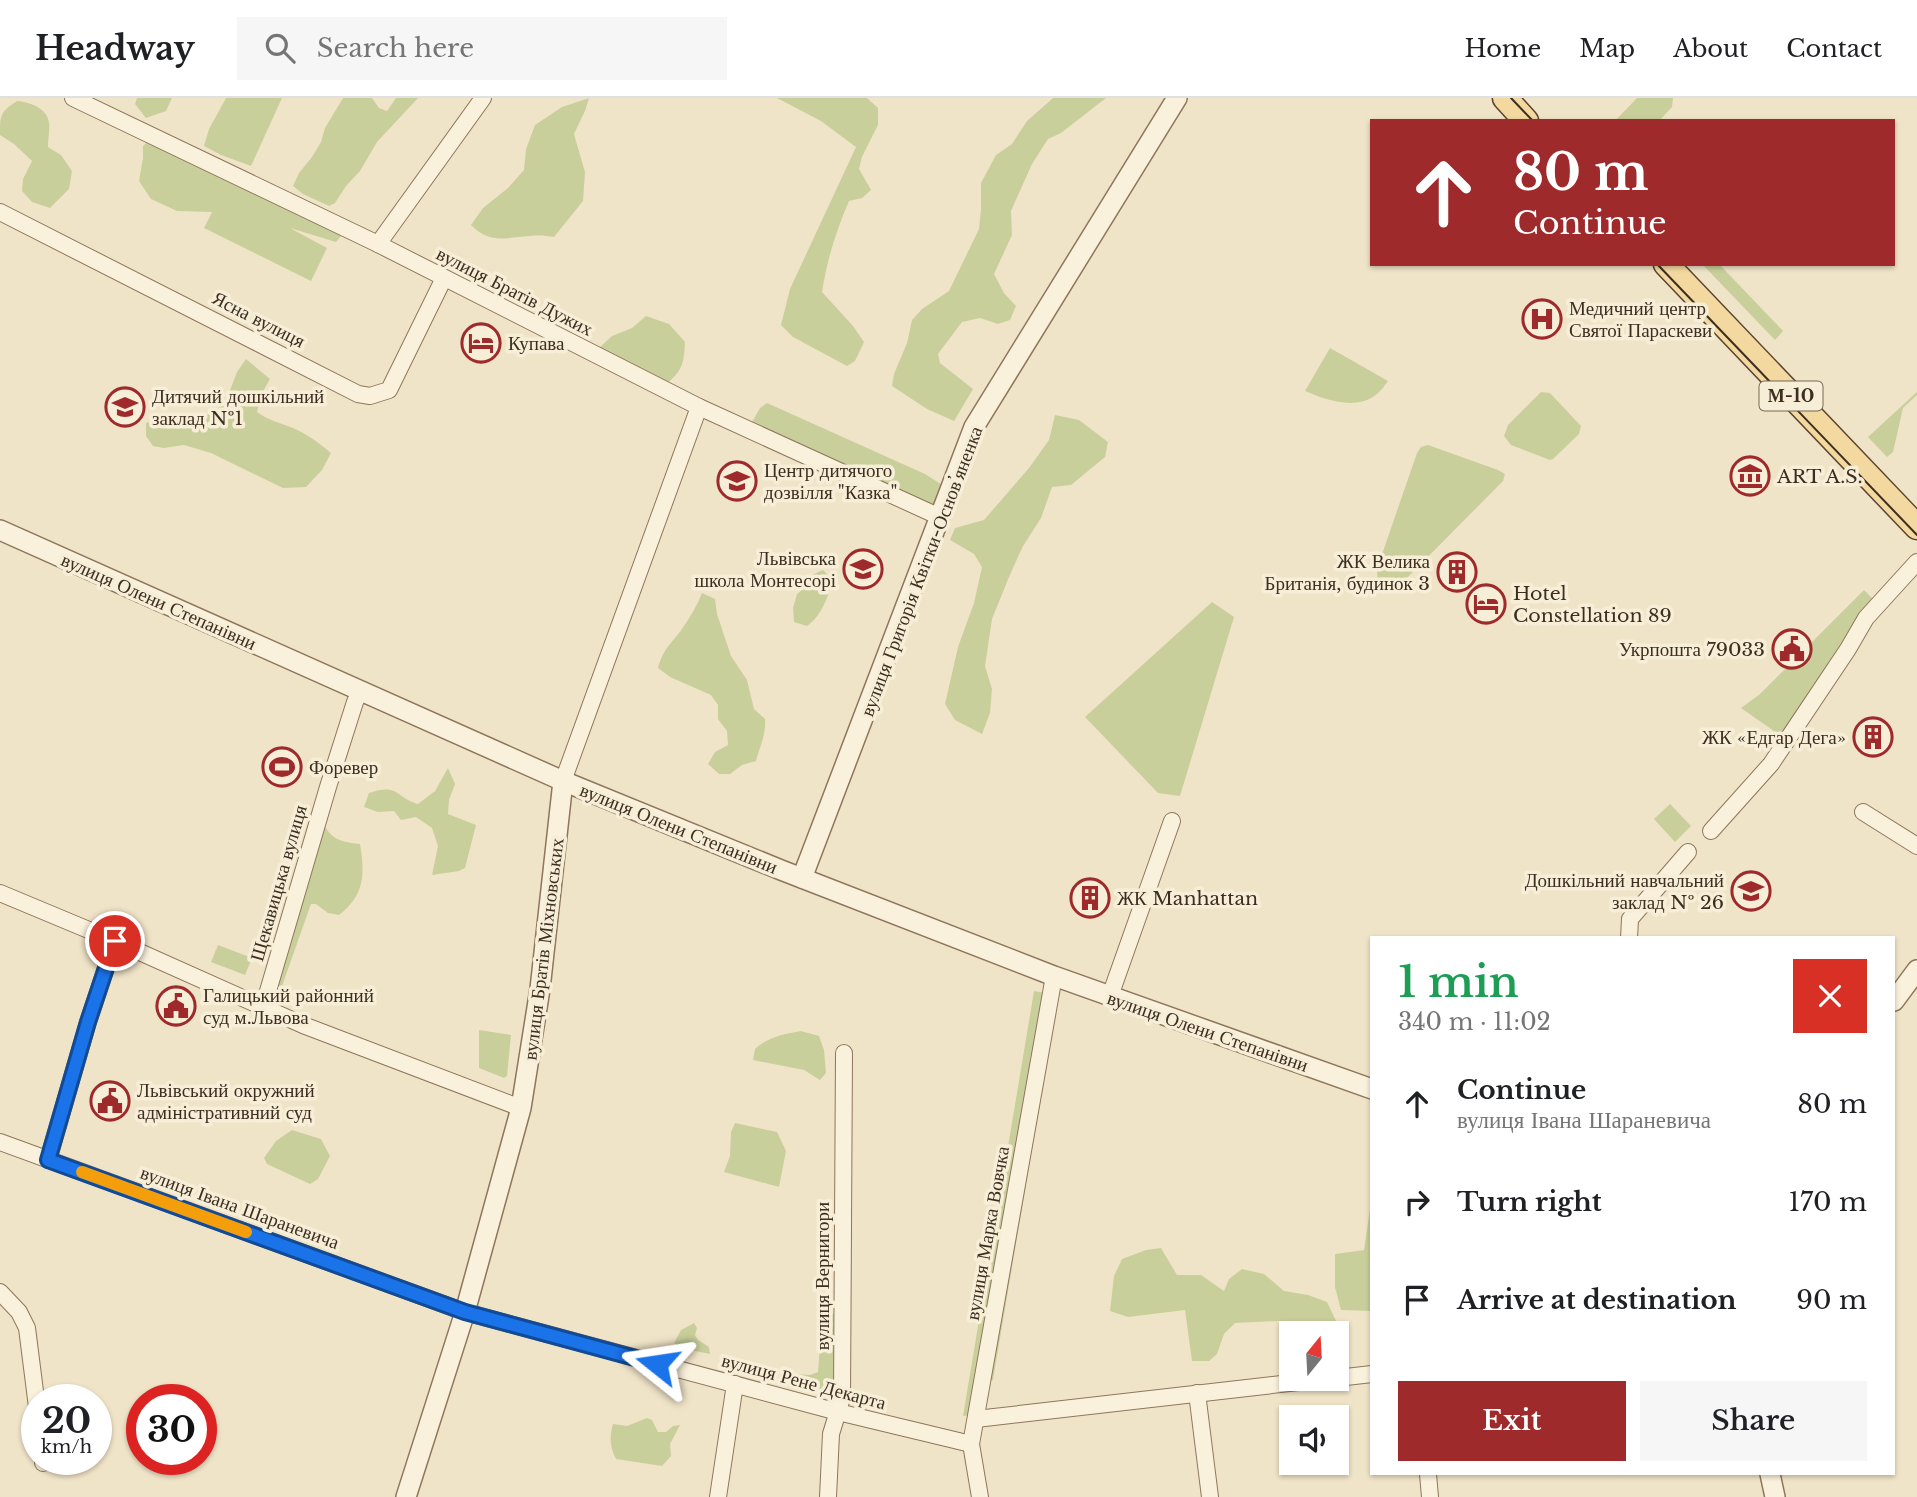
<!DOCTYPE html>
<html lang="en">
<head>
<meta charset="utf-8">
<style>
	body { margin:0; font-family:"Libre Baskerville",serif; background:#f6f6f6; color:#202124; height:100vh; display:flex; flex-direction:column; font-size:26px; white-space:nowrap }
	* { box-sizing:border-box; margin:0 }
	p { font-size:23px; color:#757577 }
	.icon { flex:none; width:38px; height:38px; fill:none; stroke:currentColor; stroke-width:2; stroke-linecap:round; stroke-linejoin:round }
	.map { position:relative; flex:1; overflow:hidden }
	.sheet { position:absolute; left:1370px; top:838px; width:525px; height:539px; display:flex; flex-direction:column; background:#fff; border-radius:0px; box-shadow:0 2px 5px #0004 }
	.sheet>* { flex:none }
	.banner { position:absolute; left:1370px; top:21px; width:525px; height:147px; border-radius:0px; box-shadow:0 2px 5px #0004; background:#9e2a2b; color:#fff; overflow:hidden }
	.needle { width:46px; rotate:18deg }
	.buttons { position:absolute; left:1279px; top:1223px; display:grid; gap:14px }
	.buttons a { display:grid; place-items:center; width:70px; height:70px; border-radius:0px; background:#fff; box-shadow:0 2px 5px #0004; font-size:35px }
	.speed { position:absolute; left:21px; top:1286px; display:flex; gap:14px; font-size:35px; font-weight:700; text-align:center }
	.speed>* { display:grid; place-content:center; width:91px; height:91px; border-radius:50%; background:#fff; box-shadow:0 2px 5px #0004; line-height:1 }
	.speed small { font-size:18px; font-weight:400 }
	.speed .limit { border:10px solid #d22; background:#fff; color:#111 }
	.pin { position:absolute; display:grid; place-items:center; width:60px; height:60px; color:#fff; margin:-30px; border:4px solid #fff; border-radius:50%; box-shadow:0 2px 7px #0007 }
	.me { position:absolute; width:77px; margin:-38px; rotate:285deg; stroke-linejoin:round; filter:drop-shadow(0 0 5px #0008) }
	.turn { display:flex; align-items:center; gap:24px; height:147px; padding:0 28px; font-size:32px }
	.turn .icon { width:91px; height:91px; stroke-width:2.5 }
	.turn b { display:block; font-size:49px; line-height:60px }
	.round { display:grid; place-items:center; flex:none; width:74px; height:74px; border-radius:0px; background:#f6f6f6 }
	.overview { display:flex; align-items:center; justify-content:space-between; height:119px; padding:0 28px }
	h1 { font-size:42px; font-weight:600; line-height:52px; color:#1e9e55 }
	.cta { display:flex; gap:14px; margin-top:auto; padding:14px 28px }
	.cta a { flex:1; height:80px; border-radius:0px; background:#9e2a2b; color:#fff; font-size:28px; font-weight:600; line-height:80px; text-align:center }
	.cta a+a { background:#f6f6f6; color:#202124 }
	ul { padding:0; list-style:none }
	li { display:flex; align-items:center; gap:21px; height:98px; padding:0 28px }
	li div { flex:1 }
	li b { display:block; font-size:26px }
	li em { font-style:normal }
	header { display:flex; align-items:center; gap:42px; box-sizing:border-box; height:98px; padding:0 35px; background:#fff; border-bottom:2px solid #e0e0e0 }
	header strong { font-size:33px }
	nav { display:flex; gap:38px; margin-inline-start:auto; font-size:24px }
	.search { width:490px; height:63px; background:#f6f6f6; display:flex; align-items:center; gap:18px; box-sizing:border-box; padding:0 24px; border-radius:0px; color:#757577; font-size:26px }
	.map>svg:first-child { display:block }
	.green { fill:#c9cf9b }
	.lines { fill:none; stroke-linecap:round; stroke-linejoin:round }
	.minor-casing { stroke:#8d765c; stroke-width:18 }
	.tertiary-casing { stroke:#8d765c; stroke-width:22 }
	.primary-casing { stroke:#5b4430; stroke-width:27 }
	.minor { stroke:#faf1dc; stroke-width:16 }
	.tertiary { stroke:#faf1dc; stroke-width:19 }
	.primary { stroke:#f3d9a0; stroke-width:24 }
	.tram { stroke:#3d2e20; stroke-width:2 }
	.route-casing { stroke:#114b97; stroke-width:18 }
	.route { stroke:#1a73e8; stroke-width:12 }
	.slow { stroke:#f59e0b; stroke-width:12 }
	.labels { text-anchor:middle; stroke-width:7; stroke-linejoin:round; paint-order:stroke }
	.shield { fill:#f7eed8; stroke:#756857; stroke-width:2 }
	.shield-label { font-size:18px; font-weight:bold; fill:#3d2e20 }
	.street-label { font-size:19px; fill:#3d2e20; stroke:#f7eed8 }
	.poi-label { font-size:19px; fill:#3d2e20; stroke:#f7eed8; text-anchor:start }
</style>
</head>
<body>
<header>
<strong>Headway</strong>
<div class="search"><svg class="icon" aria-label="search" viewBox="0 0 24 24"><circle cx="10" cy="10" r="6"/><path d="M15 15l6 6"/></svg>Search here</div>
<nav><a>Home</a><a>Map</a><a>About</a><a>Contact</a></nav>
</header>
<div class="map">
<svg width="1917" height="1399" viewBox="0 0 1917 1399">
	<rect width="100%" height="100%" fill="#f0e4c8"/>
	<g class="green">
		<polygon points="137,0 172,0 166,13 146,20 135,6"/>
		<polygon points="226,0 282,0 251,68 221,57 204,48 209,31"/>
		<polygon points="343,0 372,0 379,10 387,13 396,0 418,0 377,44 360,73 346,88 335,105 329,108 303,96 293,88 299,75 312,59 321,44 325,30"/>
		<path d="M589 0 585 13 574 36 585 74 583 103 554 139C547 138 539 137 531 138 505 139 491 147 471 127L483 110 508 90 524 72 526 51 535 27 562 9Z"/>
		<path d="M777 0H867L878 10V27L862 59 859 71 871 92 862 100 849 103C836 133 827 162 822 194L853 228 864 244 855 263 847 268 793 239 781 227 790 191 856 49 821 23Z"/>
		<polygon points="1053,0 1106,0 1061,35 1048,41 1032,66 1011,113 1012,137 994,176 1004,195 1016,208 1010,222 998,226 980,220 962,224 938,256 940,265 973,291 954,323 927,311 892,288 894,276 907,245 912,222 922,211 949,193 979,131 981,111 981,85 996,57 1012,46 1027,23"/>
		<polygon points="1637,0 1673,0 1672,9 1659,23 1615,23"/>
		<path d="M17 3C29 4 48 10 49 25 50 32 48 40 48 49L61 57 72 73 69 91 50 110 32 104 22 93 23 81 32 63 14 46 0 37C0 17 0 14 17 3Z"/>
		<polygon points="149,42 336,131 341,138 336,144 290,130 327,150 311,183 204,130 212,114 177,113 151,101 139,83 143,60 143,48"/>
		<polygon points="1702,166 1719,166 1783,233 1775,242"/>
		<path d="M646 218 669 226 685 244C684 264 683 273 666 286L612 260 599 250 612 238 632 230Z"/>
		<path d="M1330 250 1388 283C1385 287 1381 293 1377 296 1356 313 1326 302 1305 293Z"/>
		<path d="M246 261 270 281 261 297 257 314C268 322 280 325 293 330 307 336 319 345 331 355L322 372 306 389 283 390 211 355 184 347 164 350 153 348 146 338V325L173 317 192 319 215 315 227 300 237 274Z"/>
		<polygon points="1541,294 1550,295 1581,328 1579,336 1553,361 1550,362 1511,347 1504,338 1508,327"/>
		<polygon points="1917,294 1917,297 1903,310 1893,354 1887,359 1868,339"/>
		<polygon points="767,305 925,376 947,390 936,412 758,333 752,324 760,310"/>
		<polygon points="1055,317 1079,322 1108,344 1105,359 1071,387 1052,389 1041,420 1023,448 1009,479 992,521 985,568 992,591 990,615 982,636 955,622 945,606 958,549 974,505 982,469 974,456 950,442 955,430 984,422 1029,370 1049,342"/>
		<polygon points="1428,347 1498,372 1505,376 1503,383 1400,487 1391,494 1382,491 1378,486 1377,473 1379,465 1417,355 1421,349"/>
		<path d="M823 472 833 482C828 498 822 518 807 528L794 524 793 510 797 496 806 489 814 476Z"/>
		<polygon points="1864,492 1873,501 1861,515 1781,638 1741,610 1760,596"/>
		<path d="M702 495 715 501 717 516 731 558 747 582 754 611 765 621C766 638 760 647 756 663L742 667 730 676H719L708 666 715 654 728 647 727 633 718 621V607L711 597 670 579 658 570C663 551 671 546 682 531 690 519 697 508 702 495Z"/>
		<polygon points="1212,504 1234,519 1180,698 1158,695 1085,619"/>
		<path d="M448 670 455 686 449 702 448 716 476 727 465 770 459 773 432 777 438 748 432 730 416 719 401 722 394 713 378 714 364 709 369 695C400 685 394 699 418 706L435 693Z"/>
		<polygon points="1670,706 1691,728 1675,744 1654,721"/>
		<path d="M320 721C332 741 336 743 360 746 365 776 365 797 339 817L328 815 316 806H311L282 888 274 903 265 896 263 881 295 778Z"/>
		<polygon points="218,847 252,860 245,877 211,864"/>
		<polygon points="1034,893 1046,895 973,1317 963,1318"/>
		<polygon points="1058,897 993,1282 984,1286"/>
		<polygon points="479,932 511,937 507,978 504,980 479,970"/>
		<path d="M801 933 819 938 824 952 826 975 820 982 804 972 753 962 755 951C768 939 784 936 801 933Z"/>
		<polygon points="735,1025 777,1034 786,1053 779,1089 724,1074 730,1058 731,1034"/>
		<polygon points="292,1032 321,1041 330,1058 318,1081 310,1086 267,1066 264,1060 276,1043"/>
		<polygon points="1372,1098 1372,1213 1341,1212 1335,1189 1335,1156 1364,1152"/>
		<polygon points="1161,1150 1177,1177 1201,1177 1224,1193 1229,1181 1242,1171 1264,1176 1284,1193 1308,1197 1327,1204 1338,1227 1279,1223 1235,1225 1224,1236 1217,1256 1209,1263 1192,1263 1185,1212 1128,1219 1110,1213 1114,1178 1122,1161 1146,1152"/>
		<path d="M835 1215 837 1221 839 1289C822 1294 807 1292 791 1284L795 1276 810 1277 818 1274 821 1234 827 1217Z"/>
		<polygon points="694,1225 697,1230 695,1237 698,1242 709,1249 710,1256 681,1250 674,1245 681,1232"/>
		<path d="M647 1320 652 1322 658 1334H666L673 1328 680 1327 670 1346 671 1358 662 1368 616 1361C610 1349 609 1340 613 1326L627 1328Z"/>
	</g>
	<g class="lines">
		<g class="minor-casing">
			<g id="minor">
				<polyline points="73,0 378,146 699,309 940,419"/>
				<polyline points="0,114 358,296 370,298 389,292 444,180"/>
				<polyline points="378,146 483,0"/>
				<polyline points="563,683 699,309"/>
				<polyline points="1863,714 1917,748"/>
				<polyline points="1711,733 1771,666 1848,551 1866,520 1917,464"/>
				<polyline points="0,795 115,843 303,927 521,1010"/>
				<polyline points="1629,840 1630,821 1688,754"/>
				<polyline points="1110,898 1172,723"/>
				<polyline points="263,910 328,689 355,604 360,593"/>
				<polyline points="0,1044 465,1214 838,1314 971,1346"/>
				<polyline points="48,1062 88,924 115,843"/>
				<polyline points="0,1194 19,1214 27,1230 37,1309"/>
				<polyline points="1337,1280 1372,1276"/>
				<polyline points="1197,1295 1210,1399"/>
				<polyline points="976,1321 1325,1281"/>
				<polyline points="43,1362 43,1365"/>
				<polyline points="1428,1376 1430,1399"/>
				<polyline points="718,1399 735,1286"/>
				<polyline points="828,1399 831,1336 842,1300 844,955"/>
				<polyline points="980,1399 971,1346 1054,878"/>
			</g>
		</g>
		<g class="tertiary-casing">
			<g id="tertiary">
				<polyline points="0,432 563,683 781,772 1054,878 1372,991"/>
				<polyline points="802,780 974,329 1177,0"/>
				<polyline points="1894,903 1917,872"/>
				<polyline points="1770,1376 1775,1399"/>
				<polyline points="406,1399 465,1214 521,1010 540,891 563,683"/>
			</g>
		</g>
		<g class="primary-casing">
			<g id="primary">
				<polyline points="1505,0 1526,23"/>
				<polyline points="1666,166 1917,429"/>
			</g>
		</g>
		<use href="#minor" class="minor"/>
		<use href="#tertiary" class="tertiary"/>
		<use href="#primary" class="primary"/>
		<g class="tram">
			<polyline points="1511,0 1533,23"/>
			<polyline points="1657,166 1917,437"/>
		</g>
	</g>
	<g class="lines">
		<g class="route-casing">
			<polyline id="route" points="115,843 88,924 48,1062 465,1214 657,1266"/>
		</g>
		<use href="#route" class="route"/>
		<polyline class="slow" points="82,1074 246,1134"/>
	</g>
	<defs>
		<g id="hospital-ring" transform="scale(2.0125)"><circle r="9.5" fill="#f7eed8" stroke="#9e2a2b" stroke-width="1.5"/><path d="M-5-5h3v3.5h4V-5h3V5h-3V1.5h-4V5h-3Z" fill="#9e2a2b"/></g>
		<g id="hotel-ring" transform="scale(2.0125)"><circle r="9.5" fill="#f7eed8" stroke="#9e2a2b" stroke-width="1.5"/><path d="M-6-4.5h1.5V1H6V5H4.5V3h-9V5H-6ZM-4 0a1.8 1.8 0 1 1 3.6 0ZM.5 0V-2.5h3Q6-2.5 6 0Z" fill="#9e2a2b"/></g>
		<g id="school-ring" transform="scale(2.0125)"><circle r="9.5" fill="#f7eed8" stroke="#9e2a2b" stroke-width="1.5"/><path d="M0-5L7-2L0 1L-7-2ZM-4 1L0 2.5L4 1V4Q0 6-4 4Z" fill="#9e2a2b"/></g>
		<g id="museum-ring" transform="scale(2.0125)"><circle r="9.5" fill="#f7eed8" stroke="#9e2a2b" stroke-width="1.5"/><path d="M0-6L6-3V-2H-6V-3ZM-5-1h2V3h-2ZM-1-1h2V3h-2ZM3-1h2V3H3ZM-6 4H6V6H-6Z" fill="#9e2a2b"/></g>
		<g id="building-ring" transform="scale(2.0125)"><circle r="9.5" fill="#f7eed8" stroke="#9e2a2b" stroke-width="1.5"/><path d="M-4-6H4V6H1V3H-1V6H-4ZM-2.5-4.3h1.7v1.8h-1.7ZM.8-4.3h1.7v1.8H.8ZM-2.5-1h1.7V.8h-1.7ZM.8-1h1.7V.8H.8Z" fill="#9e2a2b"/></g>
		<g id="civic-ring" transform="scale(2.0125)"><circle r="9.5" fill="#f7eed8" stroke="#9e2a2b" stroke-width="1.5"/><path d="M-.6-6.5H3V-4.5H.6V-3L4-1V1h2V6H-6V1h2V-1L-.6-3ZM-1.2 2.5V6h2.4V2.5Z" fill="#9e2a2b"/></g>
		<g id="stadium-ring" transform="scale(2.0125)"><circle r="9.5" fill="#f7eed8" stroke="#9e2a2b" stroke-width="1.5"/><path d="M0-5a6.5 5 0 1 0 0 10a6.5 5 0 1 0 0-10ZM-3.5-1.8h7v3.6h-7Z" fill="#9e2a2b"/></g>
	</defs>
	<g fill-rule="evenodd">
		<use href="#hospital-ring" x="1542" y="221"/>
		<use href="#hotel-ring" x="481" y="245"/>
		<use href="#school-ring" x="125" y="309"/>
		<use href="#museum-ring" x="1750" y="378"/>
		<use href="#school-ring" x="737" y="383"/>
		<use href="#school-ring" x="863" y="471"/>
		<use href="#building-ring" x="1457" y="474"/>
		<use href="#hotel-ring" x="1486" y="506"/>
		<use href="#civic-ring" x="1792" y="551"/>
		<use href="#building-ring" x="1873" y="639"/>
		<use href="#stadium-ring" x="282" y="669"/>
		<use href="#school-ring" x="1751" y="793"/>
		<use href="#building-ring" x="1090" y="800"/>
		<use href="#civic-ring" x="176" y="908"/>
		<use href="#civic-ring" x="110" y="1003"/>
	</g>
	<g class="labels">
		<rect class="shield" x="1759.5" y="283.5" width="63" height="29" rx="5"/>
		<g class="shield-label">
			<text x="1791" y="304">М-10</text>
		</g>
		<g class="street-label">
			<text transform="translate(515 193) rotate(27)" y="7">вулиця Братів Дужих</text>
			<text transform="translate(259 221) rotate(27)" y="7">Ясна вулиця</text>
			<text transform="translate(921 473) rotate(-69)" y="7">вулиця Григорія Квітки-Основʼяненка</text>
			<text transform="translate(159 503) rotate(24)" y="7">вулиця Олени Степанівни</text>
			<text transform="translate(679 730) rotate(22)" y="7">вулиця Олени Степанівни</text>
			<text transform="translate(278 785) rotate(-74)" y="7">Щекавицька вулиця</text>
			<text transform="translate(543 851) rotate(-83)" y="7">вулиця Братів Міхновських</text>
			<text transform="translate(1208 933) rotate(19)" y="7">вулиця Олени Степанівни</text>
			<text transform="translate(240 1109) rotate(20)" y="7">вулиця Івана Шараневича</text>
			<text transform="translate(987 1135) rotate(-80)" y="7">вулиця Марка Вовчка</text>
			<text transform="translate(822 1178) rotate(-90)" y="7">вулиця Вернигори</text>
			<text transform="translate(804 1283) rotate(15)" y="7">вулиця Рене Декарта</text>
		</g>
		<g class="poi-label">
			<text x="1569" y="217">Медичний центр<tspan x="1569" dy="22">Святої Параскеви</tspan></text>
			<text x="508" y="252">Купава</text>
			<text x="152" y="305">Дитячий дошкільний<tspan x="152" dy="22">заклад №1</tspan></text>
			<text x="764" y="379">Центр дитячого<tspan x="764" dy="22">дозвілля "Казка"</tspan></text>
			<text x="1777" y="385">ART A.S.</text>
			<text x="836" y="467" text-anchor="end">Львівська<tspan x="836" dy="22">школа Монтесорі</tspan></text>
			<text x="1430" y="470" text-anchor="end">ЖК Велика<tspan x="1430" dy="22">Британія, будинок 3</tspan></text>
			<text x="1513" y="502">Hotel<tspan x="1513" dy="22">Constellation 89</tspan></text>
			<text x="1765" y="558" text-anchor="end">Укрпошта 79033</text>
			<text x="1846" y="646" text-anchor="end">ЖК «Едгар Дега»</text>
			<text x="309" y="676">Форевер</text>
			<text x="1724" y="789" text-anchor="end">Дошкільний навчальний<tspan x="1724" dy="22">заклад № 26</tspan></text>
			<text x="1117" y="807">ЖК Manhattan</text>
			<text x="203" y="904">Галицький районний<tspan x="203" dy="22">суд м.Львова</tspan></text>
			<text x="137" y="999">Львівський окружний<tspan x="137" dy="22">адміністративний суд</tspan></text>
		</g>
	</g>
</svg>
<div class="buttons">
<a><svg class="needle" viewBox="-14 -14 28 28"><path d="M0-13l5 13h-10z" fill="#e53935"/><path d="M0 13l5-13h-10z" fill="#757577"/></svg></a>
<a><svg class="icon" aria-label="sound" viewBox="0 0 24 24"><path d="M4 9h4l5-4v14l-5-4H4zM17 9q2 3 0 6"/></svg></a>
</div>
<div class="speed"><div>20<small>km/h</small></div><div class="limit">30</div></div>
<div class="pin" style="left:115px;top:843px;background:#d93025"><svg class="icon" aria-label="arrive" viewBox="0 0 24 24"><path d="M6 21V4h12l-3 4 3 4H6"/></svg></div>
<svg class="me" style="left:657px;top:1266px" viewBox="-20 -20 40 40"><path d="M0-17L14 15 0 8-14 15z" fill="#1a73e8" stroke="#fff" stroke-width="4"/></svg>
<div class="banner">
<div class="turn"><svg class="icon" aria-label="ahead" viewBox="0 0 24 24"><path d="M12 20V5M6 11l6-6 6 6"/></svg><div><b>80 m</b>Continue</div></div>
</div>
<section class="sheet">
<div class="overview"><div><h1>1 min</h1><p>340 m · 11:02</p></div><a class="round" style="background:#d93025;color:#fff"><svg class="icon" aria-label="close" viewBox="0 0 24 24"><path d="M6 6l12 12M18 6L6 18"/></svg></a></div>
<ul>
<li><svg class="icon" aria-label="ahead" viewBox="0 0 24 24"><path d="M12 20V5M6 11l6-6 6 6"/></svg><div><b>Continue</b><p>вулиця Івана Шараневича</p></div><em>80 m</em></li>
<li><svg class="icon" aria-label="right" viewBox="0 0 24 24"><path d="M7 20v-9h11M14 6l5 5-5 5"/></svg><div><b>Turn right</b></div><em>170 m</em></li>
<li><svg class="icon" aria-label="arrive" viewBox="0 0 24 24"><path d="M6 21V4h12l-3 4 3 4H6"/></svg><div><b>Arrive at destination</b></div><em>90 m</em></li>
</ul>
<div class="cta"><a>Exit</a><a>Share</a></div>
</section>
</div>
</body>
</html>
